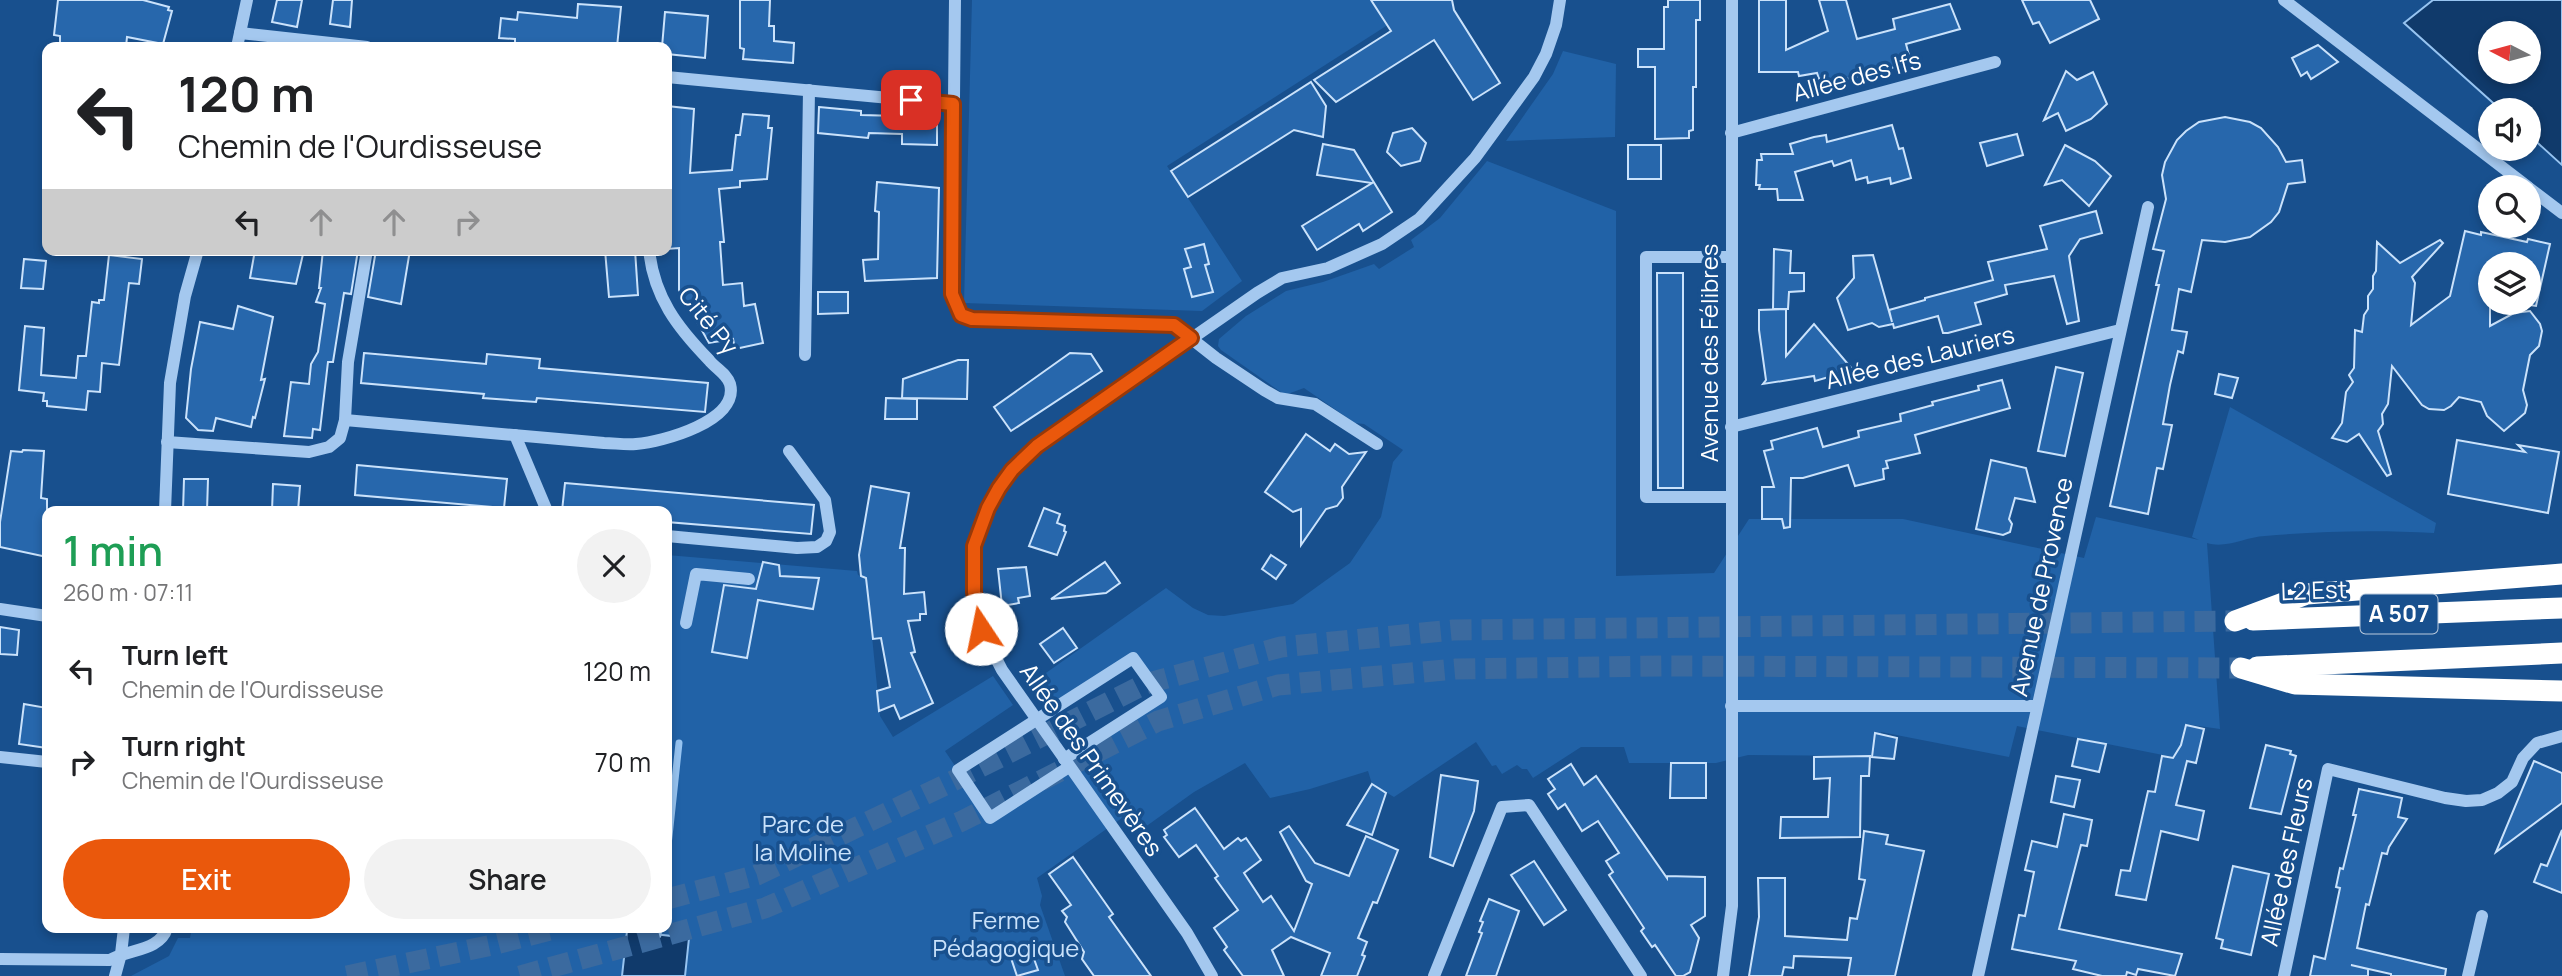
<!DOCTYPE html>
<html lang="en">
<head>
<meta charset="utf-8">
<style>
	body { margin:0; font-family:Manrope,sans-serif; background:#f2f2f2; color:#202124; height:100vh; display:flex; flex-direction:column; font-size:26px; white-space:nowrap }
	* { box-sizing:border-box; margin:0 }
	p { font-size:23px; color:#757577 }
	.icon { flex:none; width:38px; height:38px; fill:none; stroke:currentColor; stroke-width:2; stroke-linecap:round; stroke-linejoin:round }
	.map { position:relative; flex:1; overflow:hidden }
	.panel { position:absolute; left:42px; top:506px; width:630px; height:427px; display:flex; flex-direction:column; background:#fff; border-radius:14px; box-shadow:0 4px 10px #0003 }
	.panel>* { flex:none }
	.hud { position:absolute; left:42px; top:42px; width:630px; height:214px; border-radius:14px; box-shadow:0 4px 10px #0003; background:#fff; color:#202124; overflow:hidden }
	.needle { width:46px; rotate:276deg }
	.buttons { position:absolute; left:2478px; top:21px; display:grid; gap:14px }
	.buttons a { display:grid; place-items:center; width:63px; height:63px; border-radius:50%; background:#fff; box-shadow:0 4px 10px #0003; font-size:35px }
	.pin { position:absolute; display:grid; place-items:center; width:60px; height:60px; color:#fff; margin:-30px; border-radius:14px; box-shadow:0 4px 10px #0006 }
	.me { position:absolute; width:77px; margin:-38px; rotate:349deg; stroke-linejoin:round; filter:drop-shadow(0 0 5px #0008) }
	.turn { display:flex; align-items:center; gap:24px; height:147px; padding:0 21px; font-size:32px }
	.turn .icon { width:91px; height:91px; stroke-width:2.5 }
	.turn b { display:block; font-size:49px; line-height:60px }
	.lanes { display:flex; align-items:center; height:66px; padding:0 21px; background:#0003; justify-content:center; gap:35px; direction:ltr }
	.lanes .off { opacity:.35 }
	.round { display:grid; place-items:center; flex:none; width:74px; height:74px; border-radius:37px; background:#f2f2f2 }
	.head { display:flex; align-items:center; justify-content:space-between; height:119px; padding:0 21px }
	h1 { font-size:42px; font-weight:600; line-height:52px; color:#1e9e55 }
	.action { display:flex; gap:14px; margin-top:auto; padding:14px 21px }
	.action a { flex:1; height:80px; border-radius:42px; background:#ea580c; color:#fff; font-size:28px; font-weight:600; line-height:80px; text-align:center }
	.action a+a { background:#f2f2f2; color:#202124 }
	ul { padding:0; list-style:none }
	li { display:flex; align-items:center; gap:21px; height:91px; padding:0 21px }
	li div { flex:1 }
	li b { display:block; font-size:26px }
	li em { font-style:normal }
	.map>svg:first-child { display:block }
	.green { fill:#2162a7 }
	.water { fill:#103a6b; stroke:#97c4f1; stroke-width:2; fill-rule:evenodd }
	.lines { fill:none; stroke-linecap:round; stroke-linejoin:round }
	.stream { stroke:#97c4f1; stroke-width:7 }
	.building { fill:#2767ac; stroke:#cae2fb; stroke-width:2 }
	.highway-tunnel { stroke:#3b6a9f; stroke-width:21; stroke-dasharray:21 10; stroke-linecap:butt }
	.minor { stroke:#a4c8ef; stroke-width:12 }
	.highway { stroke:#fff; stroke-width:21 }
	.route-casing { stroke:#983908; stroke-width:18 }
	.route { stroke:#ea580c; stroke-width:12 }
	.labels { text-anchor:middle; stroke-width:7; stroke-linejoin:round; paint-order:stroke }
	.shield { fill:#18508e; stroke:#bacadd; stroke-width:2 }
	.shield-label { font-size:23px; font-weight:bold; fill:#fff }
	.street-label { font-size:24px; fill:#fff; stroke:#18508e }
	.park-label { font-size:24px; fill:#cae2fb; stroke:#18508e }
</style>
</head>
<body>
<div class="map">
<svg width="2562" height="976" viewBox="0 0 2562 976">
	<rect width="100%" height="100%" fill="#18508e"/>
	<g class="green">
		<polygon points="972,0 1420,0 1408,12 1167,166 1242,281 1202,311 964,303"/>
		<polygon points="1563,51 1616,64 1615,137 1506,141 1553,74"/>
		<path d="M1487 161 1616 211V576L1714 573 1749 519H1903L2084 558 2096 517 2199 540 2192 537 2230 407 2436 523 2434 533C2377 530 2322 531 2265 536 2245 537 2226 549 2207 543L2220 729 2185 724 2178 758 2017 726 2009 757 1881 732 1877 756 1748 755 1716 763H1629L1624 747H1581L1533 778 1527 769H1522L1517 765 1502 774 1496 765 1492 766 1476 742 1394 797 1372 784 1368 771 1310 789 1270 798 1245 763 1194 792 1134 835 1122 818 1037 878 1042 896 1040 905 1065 976H131L169 956 178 938H190L192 928H667V555L857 571 858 575 866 578 867 587 880 716 893 737 993 676 1013 705 945 751 990 818 1083 761 1076 751 1160 696 1133 658 1047 711 1029 685 1166 588 1193 608 1208 615 1224 616 1293 604 1350 563 1381 517 1393 462 1403 450 1364 424 1355 423 1304 388 1285 395 1221 350 1218 346 1219 339 1246 316 1286 291 1323 282 1374 264 1379 269 1414 247 1411 240 1440 218Z"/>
	</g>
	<g class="water">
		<path d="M2433 0H2562V165L2529 135V110H2501L2404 23ZM2490 33H2529V72H2490Z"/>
		<polygon points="627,931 689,938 685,976 622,976"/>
	</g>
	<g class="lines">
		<g class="stream">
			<polyline points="667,855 679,743"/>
			<polyline points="658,935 659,928"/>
		</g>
	</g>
	<g class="building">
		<polygon points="58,0 143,0 169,7 168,10 172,11 163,44 127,37 126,47 86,44 85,47 62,47 63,43 60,43 60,36 54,35"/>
		<polygon points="277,0 302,0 297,27 272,22"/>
		<polygon points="333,0 352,0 350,27 330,24"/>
		<polygon points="740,0 770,0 769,26 774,26 774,41 794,43 793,63 743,59 744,49 740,48"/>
		<polygon points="1371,0 1452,0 1454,10 1500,83 1473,100 1434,40 1336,102 1314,80 1391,31"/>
		<polygon points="1668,0 1700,0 1700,20 1696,20 1696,87 1693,87 1693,130 1689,131 1689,138 1655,139 1655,67 1638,67 1638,49 1664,49 1664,7 1668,7"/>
		<polygon points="1759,0 1786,0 1786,50 1828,31 1819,0 1846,0 1857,39 1895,29 1893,19 1950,4 1960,29 1906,44 1911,63 1842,80 1843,84 1827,89 1824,77 1819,79 1817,73 1799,76 1798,72 1759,72"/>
		<polygon points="2022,0 2090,0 2099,19 2050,43 2039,22 2033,24"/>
		<polygon points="578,4 621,7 617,47 543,43 542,45 515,43 515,39 499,38 501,18 517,20 518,12 577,18"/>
		<polygon points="665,12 708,16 705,58 667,54 667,47 662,47"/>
		<polygon points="2318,45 2338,62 2311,79 2307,72 2301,76 2292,58"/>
		<polygon points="2066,71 2077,80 2093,72 2107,104 2091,119 2066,131 2058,113 2044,120"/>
		<polygon points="1311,82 1326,106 1323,137 1294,130 1188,197 1171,171"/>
		<polygon points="667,106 694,109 690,173 732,170 736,135 740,135 743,114 769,116 768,128 772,128 767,179 740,181 740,187 719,189 724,242 720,242 723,285 742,283 744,306 755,304 763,343 735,349 733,339 709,343 679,290 679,248 667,249 667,174 669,174 667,164"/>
		<polygon points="819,107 861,111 861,115 937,117 937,145 902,144 902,134 869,133 868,138 818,133"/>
		<polygon points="2225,117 2250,122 2261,128 2278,147 2286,162 2302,160 2305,182 2288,184 2279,212 2271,222 2250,237 2225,242 2202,240 2191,292 2179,289 2172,330 2187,332 2183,353 2178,351 2170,385 2163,424 2172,425 2163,469 2157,468 2148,514 2110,506 2159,285 2156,285 2164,251 2153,249 2166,199 2162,175 2165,162 2177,140 2186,131 2199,122"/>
		<polygon points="1892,125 1899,149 1903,148 1911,178 1891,184 1890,178 1868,183 1867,177 1856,180 1851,160 1834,166 1832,161 1795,172 1803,200 1778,200 1777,189 1759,189 1760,185 1756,185 1757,160 1762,160 1761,154 1793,154 1790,144 1814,137 1826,135 1827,142"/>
		<polygon points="1412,128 1426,143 1420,161 1401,166 1387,152 1393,133"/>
		<polygon points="2017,134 2023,155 1987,166 1980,143"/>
		<polygon points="1323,144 1354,150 1392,212 1363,231 1359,224 1317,250 1302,226 1372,183 1317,175"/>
		<rect x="1628" y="145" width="33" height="34"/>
		<polygon points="2065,145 2095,161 2111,176 2089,206 2062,180 2045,185"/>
		<polygon points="877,182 939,188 937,278 865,281 863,260 878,259 879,212 875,211"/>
		<polygon points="2096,211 2102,233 2080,239 2069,256 2079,321 2067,324 2054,276 2005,285 2007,294 1975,303 1981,324 1948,333 1943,333 1938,316 1894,328 1893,324 1879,327 1872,323 1848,330 1837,298 1854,278 1853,256 1873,255 1892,322 1889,310 1925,300 1925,298 1993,280 1988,262 2047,249 2040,226"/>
		<polygon points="2465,231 2481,235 2481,232 2527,242 2528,239 2550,244 2536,306 2529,305 2529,264 2490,264 2490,326 2514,313 2530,311 2540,324 2542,331 2539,346 2530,355 2523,390 2527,405 2525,413 2504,431 2487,416 2481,402 2459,397 2451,406 2444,410 2429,409 2422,405 2392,366 2388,404 2382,414 2383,424 2378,431 2391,474 2387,476 2359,434 2347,442 2332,438 2342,423 2346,392 2353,382 2349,375 2354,368 2355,330 2362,332 2364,315 2368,309 2368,296 2373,289 2373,276 2376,271 2377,242 2400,263 2440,240 2443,243 2412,277 2415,283 2411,325 2450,296"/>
		<polygon points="1204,244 1209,264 1205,265 1213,292 1192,297 1184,269 1191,267 1185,249"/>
		<polygon points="1774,249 1791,251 1790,273 1804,273 1804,291 1789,292 1788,309 1773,309"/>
		<polygon points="255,250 304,250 296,284 250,278"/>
		<polygon points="323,250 358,250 351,294 344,293 333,362 328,362 320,430 313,429 312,438 284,436 291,382 309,384 311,364 318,352 325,304 316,302 321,288 319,288"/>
		<polygon points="376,250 410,250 401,304 368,297"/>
		<polygon points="605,250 635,250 638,295 609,297"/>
		<polygon points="109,255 142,259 139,284 129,283 119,365 102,363 100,392 88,391 86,410 47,406 47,401 43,401 44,393 19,390 25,326 44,328 41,375 76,378 78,356 86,356 92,302 99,303 99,300 104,300"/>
		<polygon points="24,259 46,261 43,289 21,288"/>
		<polygon points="1657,273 1683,273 1683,488 1658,488"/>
		<polygon points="818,292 848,292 848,313 818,314"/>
		<polygon points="238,306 273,317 261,380 265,379 255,418 253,417 251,427 216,418 213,431 198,430 186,418 191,369 200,322 233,329"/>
		<polygon points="1786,309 1786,356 1814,324 1853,370 1815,381 1814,376 1763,384 1766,380 1759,330 1759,310"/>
		<polygon points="364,353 486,364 487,354 540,359 539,368 708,383 705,412 537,398 536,402 483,398 484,394 361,383"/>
		<polygon points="1070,353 1091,354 1102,371 1011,431 994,407"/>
		<polygon points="958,360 968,360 967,399 902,398 903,379"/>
		<polygon points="2056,367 2083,373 2065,456 2038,451"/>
		<polygon points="2219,374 2238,378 2232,398 2215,394"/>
		<polygon points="2002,380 2010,408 1915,435 1920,453 1886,461 1888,468 1883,469 1884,479 1855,486 1848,465 1803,478 1791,478 1790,527 1784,528 1782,519 1762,519 1762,487 1774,487 1764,451 1773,449 1771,441 1817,428 1823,447 1859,437 1858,431 1901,421 1900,414 1933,405 1932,402 1979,390 1978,386"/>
		<polygon points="886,398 917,399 917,419 885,419"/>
		<polygon points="1306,434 1330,451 1335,444 1349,454 1366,452 1342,487 1343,498 1337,506 1326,509 1301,545 1301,509 1293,512 1265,492"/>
		<polygon points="2457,440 2525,452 2518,445 2559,452 2548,513 2448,494"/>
		<polygon points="23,450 44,451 41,498 47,499 47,557 0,547 0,522 11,451 22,452"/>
		<polygon points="1991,460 2026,468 2035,502 2015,498 2009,519 2012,524 2010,532 2003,535 1976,529"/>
		<polygon points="357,465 507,479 504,508 355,495"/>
		<polygon points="184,479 208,479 207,511 183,511"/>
		<polygon points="565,483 814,505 811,534 667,522 667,511 562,511"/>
		<polygon points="273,484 300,486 298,511 272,511"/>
		<polygon points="871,486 909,493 900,548 905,548 904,594 924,592 926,614 920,614 920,620 908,621 915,652 911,653 933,703 900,719 894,705 879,711 877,691 890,687 881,638 873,639 866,578 861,576 859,555"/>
		<polygon points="1044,508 1060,514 1057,523 1065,526 1064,531 1066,532 1057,555 1029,546"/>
		<polygon points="1271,555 1286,565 1276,579 1262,569"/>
		<polygon points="763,562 779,565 780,576 819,578 813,609 758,600 747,658 712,652 724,585 756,589"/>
		<polygon points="1105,562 1120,583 1106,593 1051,599"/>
		<polygon points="1026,567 1030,596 1018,598 1019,603 1002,606 998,569"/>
		<polygon points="0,627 19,630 17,655 0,654"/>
		<polygon points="1063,628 1077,648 1054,663 1040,644"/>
		<polygon points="24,704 47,708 47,748 19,744"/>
		<polygon points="2186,725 2204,729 2196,763 2187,761 2176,805 2204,811 2198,840 2161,831 2146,900 2116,895 2121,870 2130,871 2148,791 2155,792 2162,756 2173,758 2181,745"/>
		<polygon points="1875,733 1897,738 1894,759 1872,757"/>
		<polygon points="2078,739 2106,744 2099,772 2072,766"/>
		<polygon points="2266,745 2291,751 2290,754 2296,756 2281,814 2250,808"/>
		<polygon points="1870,756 1869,776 1861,776 1860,837 1780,838 1781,817 1828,817 1830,778 1814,779 1814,757"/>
		<polygon points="2534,761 2562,773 2562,803 2496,852"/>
		<polygon points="1671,763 1706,763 1706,798 1670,798"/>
		<polygon points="1571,764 1584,785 1596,776 1667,878 1667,876 1705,877 1705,916 1691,925 1699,938 1690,972 1683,976 1676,976 1655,945 1652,947 1641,931 1644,928 1609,875 1613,872 1606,861 1619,853 1598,821 1582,831 1565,804 1558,809 1548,794 1555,789 1548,779"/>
		<polygon points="1441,775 1478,781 1474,811 1453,866 1430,857"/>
		<polygon points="2056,776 2080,780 2074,807 2051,802"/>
		<polygon points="1372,784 1386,793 1372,835 1347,825"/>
		<polygon points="2359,789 2402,798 2398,817 2407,819 2389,847 2387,854 2382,853 2369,905 2366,904 2357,948 2446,969 2445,976 2391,976 2391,974 2351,965 2368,969 2368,976 2310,976 2314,956 2325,959 2340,888 2336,887 2340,868 2343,869 2356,815 2353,815"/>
		<polygon points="1195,808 1224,849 1238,838 1241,841 1246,838 1261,860 1244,873 1263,902 1271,896 1294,931 1312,884 1306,881 1280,832 1289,826 1315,863 1349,876 1366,836 1398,850 1377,903 1373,902 1358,938 1367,942 1362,955 1365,956 1357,976 1321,976 1330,953 1291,937 1272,950 1284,976 1243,976 1224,950 1227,947 1214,928 1238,910 1215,878 1218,876 1196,845 1179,857 1164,837 1167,835 1164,830"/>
		<polygon points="2064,814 2092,820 2087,846 2081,845 2059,929 2182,954 2175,976 2138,969 2136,975 2127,972 2126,976 2102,976 2073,969 2076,961 2012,949 2019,915 2025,916 2034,872 2025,870 2032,841 2057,847"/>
		<polygon points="2562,830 2562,893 2534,882 2541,864 2547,866"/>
		<polygon points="1864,831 1888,835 1886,844 1924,851 1895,976 1848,976 1851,958 1794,956 1793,968 1784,967 1782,976 1749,976 1759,917 1758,878 1785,878 1785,936 1847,940 1850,918 1857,919 1865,880 1859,879"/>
		<polygon points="1073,857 1113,914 1109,917 1151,976 1094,976 1082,959 1084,952 1065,922 1067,917 1062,911 1071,905 1049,874"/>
		<polygon points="1534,861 1566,910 1544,925 1511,875"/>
		<polygon points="2233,866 2269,874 2251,955 2221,948 2223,940 2216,938"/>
		<polygon points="1489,899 1519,911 1496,976 1466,976 1482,933 1479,932 1483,922 1480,921"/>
		<polygon points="1028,942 1038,970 1017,976 1008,949"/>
	</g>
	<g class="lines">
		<g class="highway-tunnel">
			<polyline points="667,899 757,875 945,785 1145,684 1281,647 1453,630 2235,621"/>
			<polyline points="347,976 492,945 558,928"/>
			<polyline points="520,976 765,908 962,821 1158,721 1278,685 1456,669 1664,666 2241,668"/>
		</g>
		<g class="minor">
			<polyline points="955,0 952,294 961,315 972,319 1174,325 1216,358 1264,390 1278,398 1315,404 1377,444"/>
			<polyline points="2284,0 2528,187"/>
			<polyline points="240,33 367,47"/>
			<polyline points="237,47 247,0"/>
			<polyline points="667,77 953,104"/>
			<polyline points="1731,133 1995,62"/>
			<polyline points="2529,188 2562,213"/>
			<polyline points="1731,257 1646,257 1646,497 1731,497"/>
			<polyline points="805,355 809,90"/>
			<path d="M345 420 604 443C614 443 625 445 636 444 662 442 740 421 730 384 727 374 715 368 709 360 677 327 654 297 649 250"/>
			<polyline points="1731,427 2120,330"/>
			<polyline points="515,435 547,511"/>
			<polyline points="167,442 309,452 329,447 340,438 345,420 348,362 367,250"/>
			<polyline points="165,511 170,383 185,296 198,250"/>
			<polyline points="667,536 797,548 817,547 826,541 830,532 825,500 789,451"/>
			<polyline points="0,609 47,616"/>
			<polyline points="686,623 696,574 749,579"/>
			<polyline points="1731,706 2037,706"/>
			<polyline points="0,757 47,762"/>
			<polyline points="1064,759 1161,697 1133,658 958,770 990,818 1069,767"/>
			<path d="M0 959 110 960C129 949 160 951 167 928"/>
			<polyline points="115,976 121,954 124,928"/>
			<polyline points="1212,976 1187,933 1002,670 981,629 974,591 974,546 988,508 999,488 1012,470 1037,446 1257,293 1282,278 1328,268 1382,244 1419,219 1475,158 1534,77 1546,54 1556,25 1560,0"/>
			<polyline points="1434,976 1502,807 1529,805 1641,976"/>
			<polyline points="1723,976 1732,906 1732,0"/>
			<polyline points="1978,976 2148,207"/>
			<polyline points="2284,976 2328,769 2445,798 2466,801 2482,800 2498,793 2512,782 2523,758 2537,743 2562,736"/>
			<polyline points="2468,976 2482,916"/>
		</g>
		<g class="highway">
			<polyline points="2253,620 2562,608"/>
			<polyline points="2235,621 2307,594 2562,574"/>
			<polyline points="2257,667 2562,653"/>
			<polyline points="2241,668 2295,684 2562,691"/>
		</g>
	</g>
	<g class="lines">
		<g class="route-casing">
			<polyline id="route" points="911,100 953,104 952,294 961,315 972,319 1174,325 1191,338 1037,446 1012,470 999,488 988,508 974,546 974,592 981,629"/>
		</g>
		<use href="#route" class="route"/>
	</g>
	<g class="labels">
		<rect class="shield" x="2360.5" y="594.5" width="77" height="39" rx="5"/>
		<g class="shield-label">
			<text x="2399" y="622">A 507</text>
		</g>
		<g class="street-label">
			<text transform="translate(1857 77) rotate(-15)" y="8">Allée des Ifs</text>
			<text transform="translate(708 321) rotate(51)" y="8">Cité Py</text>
			<text transform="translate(1710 353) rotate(-90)" y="8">Avenue des Félibres</text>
			<text transform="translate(1920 358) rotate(-14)" y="8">Allée des Lauriers</text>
			<text transform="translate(2042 587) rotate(-78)" y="8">Avenue de Provence</text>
			<text transform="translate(2314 591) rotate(-2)" y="8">L2 Est</text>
			<text transform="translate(1091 760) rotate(55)" y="8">Allée des Primevères</text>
			<text transform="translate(2287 862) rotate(-78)" y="8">Allée des Fleurs</text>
		</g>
		<g class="park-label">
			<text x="803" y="833">Parc de<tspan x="803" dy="28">la Moline</tspan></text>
			<text x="1006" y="929">Ferme<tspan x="1006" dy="28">Pédagogique</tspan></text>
		</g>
	</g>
</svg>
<div class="buttons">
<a><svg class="needle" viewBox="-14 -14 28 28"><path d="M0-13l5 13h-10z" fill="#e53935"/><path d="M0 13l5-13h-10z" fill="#757577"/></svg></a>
<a><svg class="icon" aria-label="sound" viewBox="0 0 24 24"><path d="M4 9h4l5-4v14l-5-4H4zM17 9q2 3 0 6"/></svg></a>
<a><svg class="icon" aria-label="search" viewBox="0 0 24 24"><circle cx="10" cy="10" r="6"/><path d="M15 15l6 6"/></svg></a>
<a><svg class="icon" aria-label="layers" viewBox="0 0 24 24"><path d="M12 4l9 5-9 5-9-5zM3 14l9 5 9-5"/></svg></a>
</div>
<div class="pin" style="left:911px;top:100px;background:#d93025"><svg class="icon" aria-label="arrive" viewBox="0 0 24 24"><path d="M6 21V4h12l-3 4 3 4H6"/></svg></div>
<svg class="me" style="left:981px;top:629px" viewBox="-20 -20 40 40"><circle r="19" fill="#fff"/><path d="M0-13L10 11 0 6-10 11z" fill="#ea580c"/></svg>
<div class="hud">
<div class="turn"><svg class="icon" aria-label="left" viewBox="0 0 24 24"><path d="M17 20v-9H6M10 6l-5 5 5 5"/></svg><div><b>120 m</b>Chemin de l'Ourdisseuse</div></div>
<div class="lanes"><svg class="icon" aria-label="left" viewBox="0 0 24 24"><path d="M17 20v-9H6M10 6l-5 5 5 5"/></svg><svg class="icon off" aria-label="ahead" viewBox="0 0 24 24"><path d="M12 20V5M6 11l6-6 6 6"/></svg><svg class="icon off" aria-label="ahead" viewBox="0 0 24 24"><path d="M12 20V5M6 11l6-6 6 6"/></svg><svg class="icon off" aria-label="right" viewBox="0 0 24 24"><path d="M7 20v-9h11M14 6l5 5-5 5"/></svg></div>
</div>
<section class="panel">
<div class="head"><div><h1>1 min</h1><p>260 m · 07:11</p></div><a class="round"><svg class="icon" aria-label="close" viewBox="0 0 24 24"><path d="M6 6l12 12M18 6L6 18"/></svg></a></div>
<ul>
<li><svg class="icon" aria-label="left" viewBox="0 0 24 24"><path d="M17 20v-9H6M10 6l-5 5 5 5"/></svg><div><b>Turn left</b><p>Chemin de l'Ourdisseuse</p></div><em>120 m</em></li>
<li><svg class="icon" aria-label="right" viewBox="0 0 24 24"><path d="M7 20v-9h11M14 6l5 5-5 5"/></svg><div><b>Turn right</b><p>Chemin de l'Ourdisseuse</p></div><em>70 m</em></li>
</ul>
<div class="action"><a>Exit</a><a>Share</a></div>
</section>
</div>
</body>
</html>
